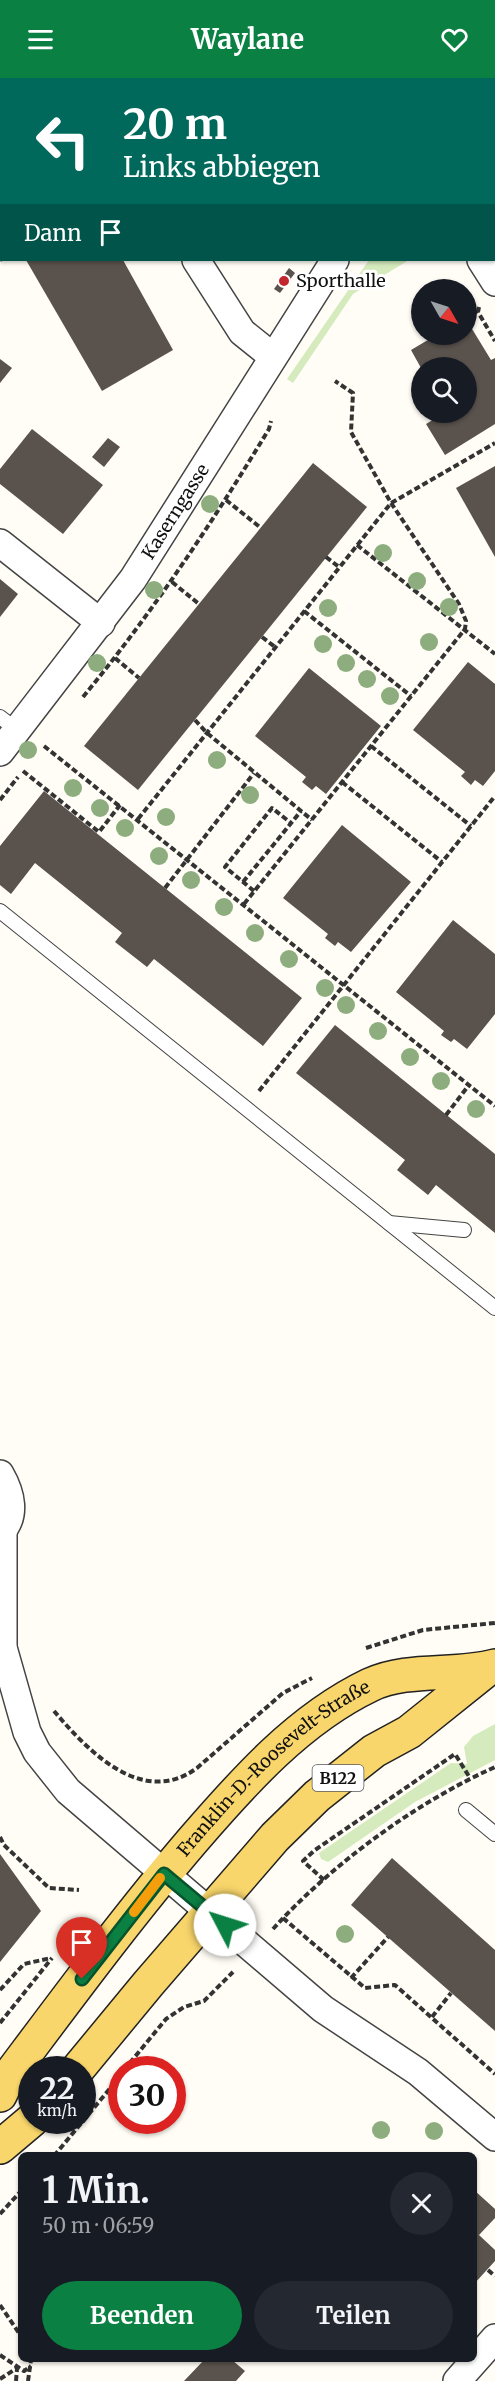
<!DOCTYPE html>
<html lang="de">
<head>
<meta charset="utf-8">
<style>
	body { margin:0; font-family:Merriweather,serif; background:#242831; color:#f1f3f6; height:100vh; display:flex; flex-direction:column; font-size:22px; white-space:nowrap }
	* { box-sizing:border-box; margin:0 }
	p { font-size:20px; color:#9ea1a6 }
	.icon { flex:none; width:33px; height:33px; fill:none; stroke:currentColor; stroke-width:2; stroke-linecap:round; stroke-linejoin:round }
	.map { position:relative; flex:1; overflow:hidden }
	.side { position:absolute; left:18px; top:2074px; width:459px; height:210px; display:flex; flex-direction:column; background:#171b24; border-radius:9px; box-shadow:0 2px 4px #0004 }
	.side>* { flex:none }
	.banner { position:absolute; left:0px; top:0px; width:495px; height:183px; box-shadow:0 2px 4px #0004; background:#00695c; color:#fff; overflow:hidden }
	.needle { width:39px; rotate:129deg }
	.fabs { position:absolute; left:411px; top:201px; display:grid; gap:12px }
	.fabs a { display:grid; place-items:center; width:66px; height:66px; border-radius:50%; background:#171b24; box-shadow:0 2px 4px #0004; font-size:30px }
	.speed { position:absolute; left:18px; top:1978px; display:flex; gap:12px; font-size:30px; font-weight:700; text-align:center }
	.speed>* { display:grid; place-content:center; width:78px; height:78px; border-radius:50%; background:#171b24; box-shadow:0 2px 4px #0004; line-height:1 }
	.speed small { font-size:15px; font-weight:400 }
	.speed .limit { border:9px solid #d22; background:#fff; color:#111 }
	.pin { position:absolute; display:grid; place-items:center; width:51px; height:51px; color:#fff; margin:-62px -26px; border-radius:50% 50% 50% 0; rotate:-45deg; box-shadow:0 0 6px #0007 }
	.pin .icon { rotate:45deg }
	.me { position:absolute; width:66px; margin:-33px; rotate:310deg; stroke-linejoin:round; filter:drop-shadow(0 0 4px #0008) }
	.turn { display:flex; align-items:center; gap:21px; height:126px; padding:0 24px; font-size:27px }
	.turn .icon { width:78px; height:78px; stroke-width:2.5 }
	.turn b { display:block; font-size:42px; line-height:51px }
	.then { display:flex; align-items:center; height:57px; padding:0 24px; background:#0003; gap:12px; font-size:22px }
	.round { display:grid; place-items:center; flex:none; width:63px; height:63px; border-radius:32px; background:#242831 }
	.summary { display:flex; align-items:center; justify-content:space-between; height:102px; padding:0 24px }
	h1 { font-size:36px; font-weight:700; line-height:45px }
	.cta { display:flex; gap:12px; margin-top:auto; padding:12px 24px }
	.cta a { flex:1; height:69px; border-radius:36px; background:#0b8043; color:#fff; font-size:24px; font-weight:700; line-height:69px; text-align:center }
	.cta a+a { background:#242831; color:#f1f3f6 }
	header { display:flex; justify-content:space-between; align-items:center; height:78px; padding:0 24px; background:#0b8043; color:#fff; font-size:27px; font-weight:700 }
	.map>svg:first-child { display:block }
	.green { fill:#d5ebbd }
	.building { fill:#5a524d }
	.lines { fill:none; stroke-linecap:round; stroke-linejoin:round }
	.lane-casing { stroke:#444; stroke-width:16 }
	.street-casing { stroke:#444; stroke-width:30 }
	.primary-casing { stroke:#222; stroke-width:36 }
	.path { stroke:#333; stroke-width:4; stroke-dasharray:6 3; stroke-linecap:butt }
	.lane { stroke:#fff; stroke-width:14 }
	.street { stroke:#fff; stroke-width:27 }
	.primary { stroke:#f9d66b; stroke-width:33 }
	.tree { fill:#8dad7f }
	.route-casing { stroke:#07532c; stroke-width:15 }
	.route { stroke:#0b8043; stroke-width:10 }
	.slow { stroke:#f59e0b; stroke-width:10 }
	.poi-dot { fill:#c4262e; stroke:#fff; stroke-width:2 }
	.labels { text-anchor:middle; stroke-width:6; stroke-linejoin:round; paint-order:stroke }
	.shield { fill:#fff; stroke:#585858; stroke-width:1.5 }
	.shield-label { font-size:16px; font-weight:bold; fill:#111 }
	.poi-label { font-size:18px; fill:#111; stroke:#fff; text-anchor:start }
	.street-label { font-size:18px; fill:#111; stroke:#fff }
</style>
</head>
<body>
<header><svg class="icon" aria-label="menu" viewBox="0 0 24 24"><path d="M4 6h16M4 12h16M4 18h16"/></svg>Waylane<svg class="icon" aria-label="heart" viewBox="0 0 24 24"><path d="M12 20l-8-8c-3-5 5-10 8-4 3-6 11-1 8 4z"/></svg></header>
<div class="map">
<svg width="495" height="2303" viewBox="0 0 495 2303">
	<rect width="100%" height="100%" fill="#fffdf5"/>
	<g class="green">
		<polygon points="369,182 409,182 353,216 293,305 287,301"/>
		<polygon points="495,1646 495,1682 415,1724 328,1784 321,1781 319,1775 451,1685 467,1686 464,1669 473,1658"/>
	</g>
	<g class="building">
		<polygon points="26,182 123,182 173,272 102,313"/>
		<polygon points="289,190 295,195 280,215 274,211"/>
		<polygon points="466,241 491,282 495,280 495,346 445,377 426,346 446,334 466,334 466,290 421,290 411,272 438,256 466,256"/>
		<polygon points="0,281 12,290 0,305"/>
		<polygon points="32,351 103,407 63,456 0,406 0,391"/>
		<polygon points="108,360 120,369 104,389 92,379"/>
		<polygon points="313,385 367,429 138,712 84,668"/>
		<polygon points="495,388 495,479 456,410"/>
		<polygon points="0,501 18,516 0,539"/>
		<polygon points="468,584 495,606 495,693 483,708 475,702 471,707 461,698 465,694 413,652"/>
		<polygon points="309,590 381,648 326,716 316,708 312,712 302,704 306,699 255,658"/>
		<polygon points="44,713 302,920 263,968 154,881 147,889 115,864 122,855 35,785 11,816 0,807 0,768"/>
		<polygon points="342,747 411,804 351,874 338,864 335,868 325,860 328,856 283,820"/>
		<polygon points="453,842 495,876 495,936 467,971 454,961 451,964 441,957 444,953 396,914"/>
		<polygon points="335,947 495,1076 495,1155 436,1107 428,1117 397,1092 405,1082 296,995"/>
		<polygon points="0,1776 41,1833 0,1884"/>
		<polygon points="392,1780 495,1872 495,1953 351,1827"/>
		<polygon points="474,2112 495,2131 495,2140 479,2157 495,2172 495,2183 474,2206"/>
		<polygon points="204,2282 214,2284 232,2282 245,2293 236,2303 184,2303"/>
	</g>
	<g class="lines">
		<g class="lane-casing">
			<g id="lane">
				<polyline points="0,639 17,652"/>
				<polyline points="0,833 495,1230"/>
				<polyline points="389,1145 464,1152"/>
				<polyline points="466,1732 495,1756"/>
			</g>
		</g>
		<g class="street-casing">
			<g id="street">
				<polyline points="91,0 92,2"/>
				<polyline points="381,0 382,2"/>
				<polyline points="489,2 491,0"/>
				<polyline points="196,182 242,254 272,278"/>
				<polyline points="481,182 495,204"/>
				<polyline points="0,465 101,545"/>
				<path id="s1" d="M0 674 133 501 335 182"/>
				<path d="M0 1396C11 1415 17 1438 0 1455"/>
				<polyline points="0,1559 27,1654 37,1674 68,1713 323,1931 418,1994 495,2059"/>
				<polyline points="3,1566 3,1452"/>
				<polyline points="457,2303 495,2260"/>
			</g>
		</g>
		<g class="primary-casing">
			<g id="primary">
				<polyline points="77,1992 148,1906 275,1759 317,1718 374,1673 409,1654 489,1590"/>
				<path id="s2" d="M0 2017 9 1998C69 1918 128 1838 193 1762 244 1703 299 1641 370 1607 408 1589 455 1599 495 1588"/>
				<polyline points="0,2069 32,2042"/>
			</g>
		</g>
		<g class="path">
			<polyline points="332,0 333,2"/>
			<polyline points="438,0 448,0"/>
			<polyline points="494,37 495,36"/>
			<polyline points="0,182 2,181"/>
			<polyline points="479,229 478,234 495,263"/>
			<polyline points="226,422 261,450"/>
			<polyline points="357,467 495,576"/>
			<polyline points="326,479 339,489"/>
			<polyline points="172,504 199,526"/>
			<polyline points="304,533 411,618"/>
			<polyline points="262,559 275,569"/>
			<polyline points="115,580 139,600"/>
			<path d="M83 619C153 534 212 445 269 351L271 343"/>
			<polyline points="195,642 207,655 312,742"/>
			<polyline points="44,668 495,1028"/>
			<polyline points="371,668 471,748"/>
			<polyline points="23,693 99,754 120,727"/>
			<polyline points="342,704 442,784"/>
			<polyline points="0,722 18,699"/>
			<polyline points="138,741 391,425 495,365"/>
			<polyline points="243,804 301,733"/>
			<polyline points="165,810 254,695"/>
			<polyline points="254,813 225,789 272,730 291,745"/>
			<polyline points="244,826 465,551 466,543 459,526 391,425 351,354 353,315 335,303"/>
			<polyline points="259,1013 495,718"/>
			<polyline points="446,1037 469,1007"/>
			<polyline points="366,1570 423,1552 495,1545"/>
			<path d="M54 1633C88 1673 142 1730 197 1690L283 1615 312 1600"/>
			<polyline points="0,1759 4,1767 49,1810 79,1812"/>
			<polyline points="324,1802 303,1783 315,1772 455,1676 470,1700"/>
			<polyline points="283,1840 365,1910 395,1907 495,1996"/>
			<path d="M273 1851C332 1786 415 1725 495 1689"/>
			<polyline points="351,1900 388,1859"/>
			<polyline points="0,1912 24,1886 51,1880"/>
			<polyline points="432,1939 451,1915"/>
			<polyline points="0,1945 52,1880"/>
			<polyline points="124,1992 166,1941 184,1929 204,1923 233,1894"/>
			<polyline points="54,2078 122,1996"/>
			<polyline points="0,2136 21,2113"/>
			<polyline points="488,2192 495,2198"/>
			<polyline points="0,2227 21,2258"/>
			<polyline points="0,2277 24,2293 31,2288"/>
			<polyline points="0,2301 17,2290"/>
			<polyline points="16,2303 17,2291"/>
			<polyline points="28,2303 31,2282"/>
		</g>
		<use href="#lane" class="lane"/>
		<use href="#street" class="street"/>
		<use href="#primary" class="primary"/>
	</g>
	<g class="tree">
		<circle cx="210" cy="426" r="9"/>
		<circle cx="383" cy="475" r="9"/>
		<circle cx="417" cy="503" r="9"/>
		<circle cx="154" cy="512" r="9"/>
		<circle cx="449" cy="529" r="9"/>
		<circle cx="328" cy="530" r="9"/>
		<circle cx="429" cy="564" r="9"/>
		<circle cx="323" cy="566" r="9"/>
		<circle cx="97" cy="585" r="9"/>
		<circle cx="346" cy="585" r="9"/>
		<circle cx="367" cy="601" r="9"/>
		<circle cx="390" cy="618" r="9"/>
		<circle cx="28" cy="672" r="9"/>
		<circle cx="217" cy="682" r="9"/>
		<circle cx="73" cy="710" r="9"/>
		<circle cx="250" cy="717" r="9"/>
		<circle cx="100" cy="730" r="9"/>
		<circle cx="166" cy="739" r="9"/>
		<circle cx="125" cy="750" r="9"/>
		<circle cx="159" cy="778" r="9"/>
		<circle cx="191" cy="802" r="9"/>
		<circle cx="224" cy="829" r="9"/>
		<circle cx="255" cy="855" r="9"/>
		<circle cx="289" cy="881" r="9"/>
		<circle cx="325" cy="910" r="9"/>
		<circle cx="346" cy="927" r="9"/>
		<circle cx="378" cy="953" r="9"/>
		<circle cx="410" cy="979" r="9"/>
		<circle cx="441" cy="1003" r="9"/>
		<circle cx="476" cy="1031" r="9"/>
		<circle cx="345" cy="1856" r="9"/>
		<circle cx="381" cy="2052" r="9"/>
		<circle cx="434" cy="2053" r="9"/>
	</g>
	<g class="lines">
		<g class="route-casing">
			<polyline id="route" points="82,1901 164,1796 225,1847"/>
		</g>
		<use href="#route" class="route"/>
		<polyline class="slow" points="134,1834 160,1800"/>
	</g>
	<circle class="poi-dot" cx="284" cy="203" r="6"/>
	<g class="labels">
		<rect class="shield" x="312.5" y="1687" width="51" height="26" rx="4.5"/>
		<g class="shield-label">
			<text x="338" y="1706">B122</text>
		</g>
		<g class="poi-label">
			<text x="296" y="209">Sporthalle</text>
		</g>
		<g class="street-label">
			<text dy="6" stroke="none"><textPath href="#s1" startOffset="298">Kaserngasse</textPath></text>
			<text dy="6" stroke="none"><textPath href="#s2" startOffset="429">Franklin-D.-Roosevelt-Straße</textPath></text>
		</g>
	</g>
</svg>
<div class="fabs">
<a><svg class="needle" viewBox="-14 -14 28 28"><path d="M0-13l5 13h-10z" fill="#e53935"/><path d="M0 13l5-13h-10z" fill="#9ea1a6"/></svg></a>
<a><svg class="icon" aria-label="search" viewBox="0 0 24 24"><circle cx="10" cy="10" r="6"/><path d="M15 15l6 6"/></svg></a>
</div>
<div class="speed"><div>22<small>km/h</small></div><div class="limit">30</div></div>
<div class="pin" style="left:82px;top:1901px;background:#d93025"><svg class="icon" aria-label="arrive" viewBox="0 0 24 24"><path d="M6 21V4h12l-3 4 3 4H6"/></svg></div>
<svg class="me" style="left:225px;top:1847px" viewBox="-20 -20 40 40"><circle r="19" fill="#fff"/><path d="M0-13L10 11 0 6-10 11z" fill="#0b8043"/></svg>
<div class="banner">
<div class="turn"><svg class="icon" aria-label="left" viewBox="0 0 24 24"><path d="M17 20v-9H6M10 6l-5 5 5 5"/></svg><div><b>20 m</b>Links abbiegen</div></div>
<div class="then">Dann<svg class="icon" aria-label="arrive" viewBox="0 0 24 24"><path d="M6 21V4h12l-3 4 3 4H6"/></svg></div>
</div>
<section class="side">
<div class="summary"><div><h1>1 Min.</h1><p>50 m · 06:59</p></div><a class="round"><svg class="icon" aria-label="close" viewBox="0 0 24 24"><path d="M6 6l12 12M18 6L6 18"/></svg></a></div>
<div class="cta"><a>Beenden</a><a>Teilen</a></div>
</section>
</div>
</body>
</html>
